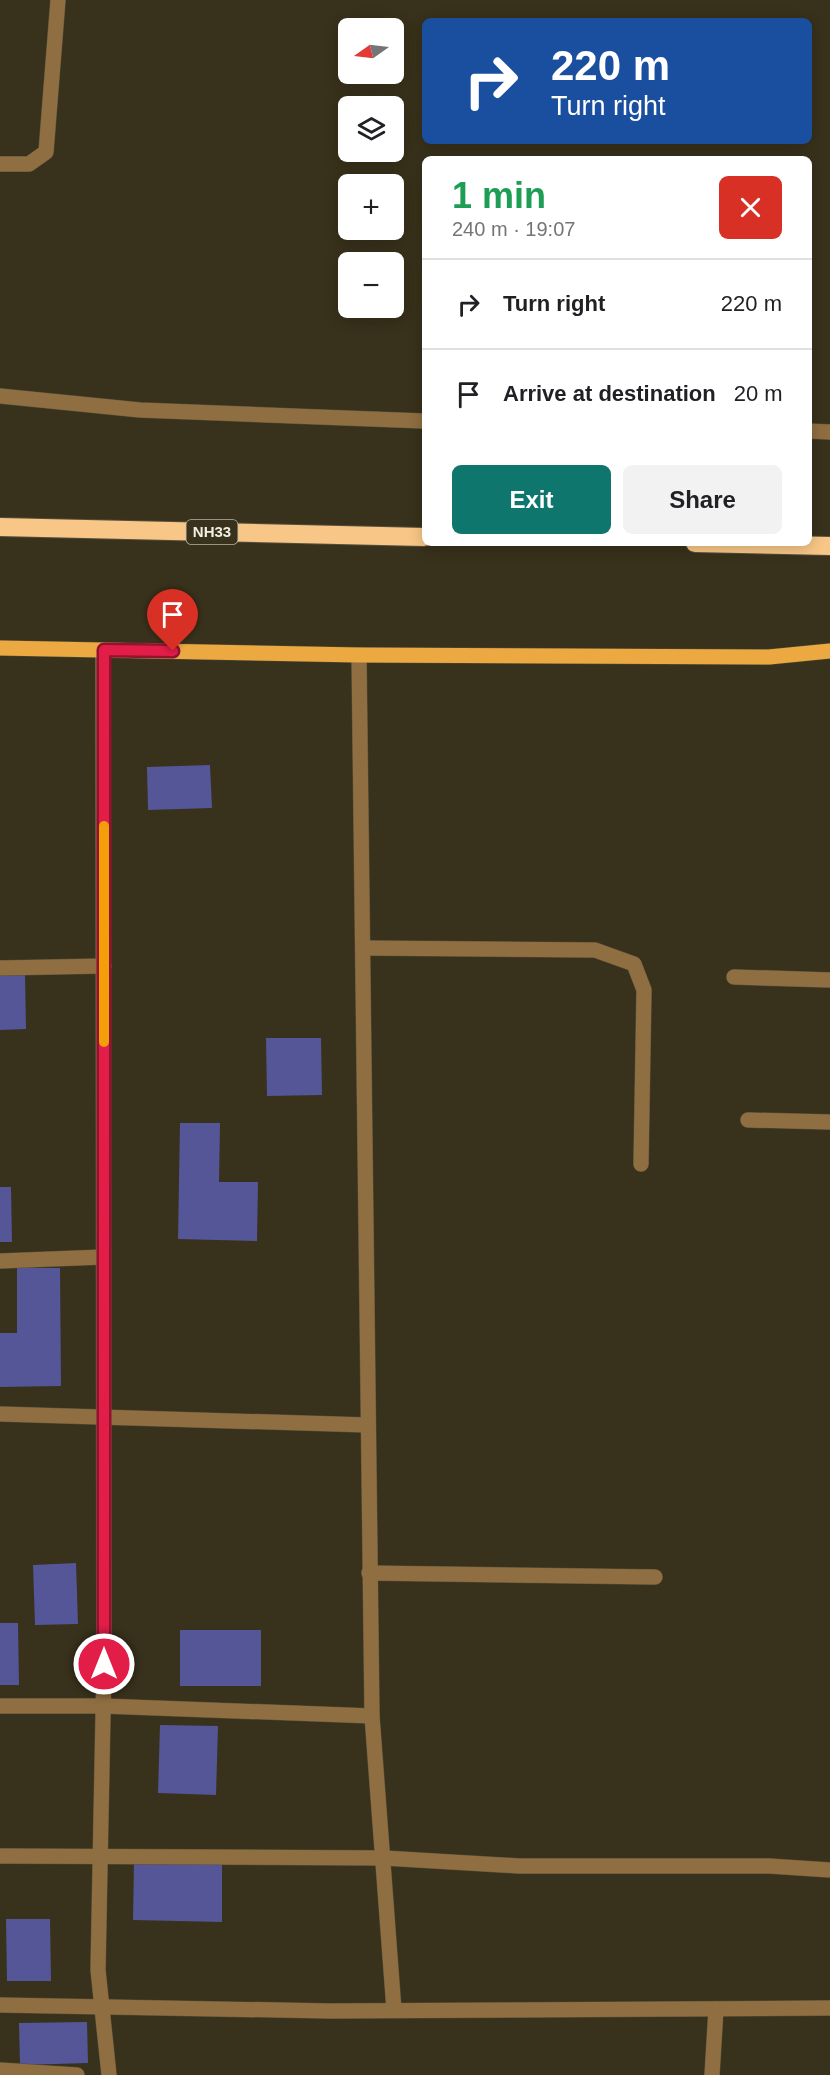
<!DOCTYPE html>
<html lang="en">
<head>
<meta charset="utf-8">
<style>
	body { margin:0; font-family:Helvetica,sans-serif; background:#f2f2f2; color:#202124; height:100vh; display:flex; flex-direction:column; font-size:22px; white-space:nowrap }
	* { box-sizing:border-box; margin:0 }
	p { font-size:20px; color:#757577 }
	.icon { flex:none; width:33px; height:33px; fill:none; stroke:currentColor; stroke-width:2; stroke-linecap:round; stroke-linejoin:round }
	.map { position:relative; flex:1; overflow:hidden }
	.sheet { position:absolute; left:422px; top:156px; width:390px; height:390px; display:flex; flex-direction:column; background:#fff; border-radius:9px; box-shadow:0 3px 15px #0003 }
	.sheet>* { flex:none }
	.banner { position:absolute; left:422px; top:18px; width:390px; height:126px; border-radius:9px; box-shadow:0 3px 15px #0003; background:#1a4fa0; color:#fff; overflow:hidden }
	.needle { width:39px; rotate:256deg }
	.tools { position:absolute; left:338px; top:18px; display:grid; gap:12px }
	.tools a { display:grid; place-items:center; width:66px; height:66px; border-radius:9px; background:#fff; box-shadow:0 3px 15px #0003; font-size:30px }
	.pin { position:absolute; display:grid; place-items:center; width:51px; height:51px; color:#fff; margin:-62px -26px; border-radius:50% 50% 50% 0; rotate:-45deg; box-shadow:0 0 6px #0007 }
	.pin .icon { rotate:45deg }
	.me { position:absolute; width:66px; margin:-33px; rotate:0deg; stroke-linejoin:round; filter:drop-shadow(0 0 4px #0008) }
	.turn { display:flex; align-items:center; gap:21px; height:126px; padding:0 30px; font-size:27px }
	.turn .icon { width:78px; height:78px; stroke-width:2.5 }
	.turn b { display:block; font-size:42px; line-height:51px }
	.round { display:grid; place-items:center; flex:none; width:63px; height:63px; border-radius:9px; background:#f2f2f2 }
	.overview { display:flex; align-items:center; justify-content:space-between; height:102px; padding:0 30px }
	h1 { font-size:36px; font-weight:700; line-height:45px; color:#1e9e55 }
	.cta { display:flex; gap:12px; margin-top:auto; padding:12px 30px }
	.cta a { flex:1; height:69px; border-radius:9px; background:#0f766e; color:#fff; font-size:24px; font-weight:700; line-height:69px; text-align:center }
	.cta a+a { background:#f2f2f2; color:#202124 }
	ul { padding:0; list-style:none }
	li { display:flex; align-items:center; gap:18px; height:90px; padding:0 30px; border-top:2px solid #e0e0e0 }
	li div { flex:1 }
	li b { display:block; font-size:22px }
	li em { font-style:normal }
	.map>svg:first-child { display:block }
	.building { fill:#545698 }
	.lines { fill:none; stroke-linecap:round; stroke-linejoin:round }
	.minor-casing { stroke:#564f3b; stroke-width:16 }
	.major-casing { stroke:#564f3b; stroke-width:16 }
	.highway-casing { stroke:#564f3b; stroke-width:20 }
	.minor { stroke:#8f6e41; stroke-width:15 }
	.major { stroke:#eca841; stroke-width:15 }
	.highway { stroke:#f8c787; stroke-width:18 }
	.route-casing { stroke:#92132f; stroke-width:15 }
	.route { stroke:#e11d48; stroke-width:10 }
	.slow { stroke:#f59e0b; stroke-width:10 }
	.labels { text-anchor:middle; stroke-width:5; stroke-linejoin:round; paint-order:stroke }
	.shield { fill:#38311b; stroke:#bbb5a6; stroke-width:1.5 }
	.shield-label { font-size:15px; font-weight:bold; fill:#f3eee1 }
</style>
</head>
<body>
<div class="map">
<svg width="830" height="2075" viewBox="0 0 830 2075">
	<rect width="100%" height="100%" fill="#38311b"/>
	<g class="building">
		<polygon points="210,765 212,808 148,810 147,767"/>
		<polygon points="25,974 26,1029 0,1030 0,975"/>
		<polygon points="266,1038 321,1038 322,1095 267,1096"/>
		<polygon points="180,1123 220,1123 219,1182 258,1182 257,1241 178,1239"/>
		<polygon points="0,1187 11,1187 12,1242 0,1242"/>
		<polygon points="17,1268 60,1268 61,1386 0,1387 0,1333 17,1333"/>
		<polygon points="76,1563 78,1624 35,1625 33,1565"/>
		<polygon points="0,1623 18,1623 19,1685 0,1685"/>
		<rect x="180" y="1630" width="81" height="56"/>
		<polygon points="160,1725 218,1726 216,1795 158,1793"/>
		<polygon points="134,1862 222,1863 222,1922 133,1920"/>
		<polygon points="6,1919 50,1919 51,1981 7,1981"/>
		<polygon points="87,2022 88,2063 20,2065 19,2023"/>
	</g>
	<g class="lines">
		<g class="minor-casing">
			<g id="minor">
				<polyline points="0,164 29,164 46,152 58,0"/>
				<polyline points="0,396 140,410 424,421"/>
				<polyline points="808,431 830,432"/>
				<polyline points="103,650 104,1664 98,1970 109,2075"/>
				<polyline points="359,655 372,1716 394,2010"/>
				<polyline points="364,948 595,950 634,964 644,990 641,1164"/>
				<polyline points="0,968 104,966"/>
				<polyline points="734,977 830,980"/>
				<polyline points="748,1120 830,1122"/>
				<polyline points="0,1261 103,1257"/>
				<polyline points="0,1414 367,1425"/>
				<polyline points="369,1573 655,1577"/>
				<polyline points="0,1706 103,1706 372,1716"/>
				<polyline points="0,1856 384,1858 519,1866 769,1866 830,1870"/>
				<polyline points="0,2005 330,2011 830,2008"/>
				<polyline points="0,2070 77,2075"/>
				<polyline points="712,2075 716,2009"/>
			</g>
		</g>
		<g class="major-casing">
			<polyline id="major" points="0,648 359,655 769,657 830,651"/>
		</g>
		<g class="highway-casing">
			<g id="highway">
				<polyline points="0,527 424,537"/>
				<polyline points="695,543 830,546"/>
			</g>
		</g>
		<use href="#minor" class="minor"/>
		<use href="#major" class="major"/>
		<use href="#highway" class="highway"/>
	</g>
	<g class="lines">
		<g class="route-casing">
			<polyline id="route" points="104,1664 104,650 173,651"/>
		</g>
		<use href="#route" class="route"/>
		<polyline class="slow" points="104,826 104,1042"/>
	</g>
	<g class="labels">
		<rect class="shield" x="186.5" y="520" width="51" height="24" rx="4.5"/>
		<g class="shield-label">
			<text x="212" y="537">NH33</text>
		</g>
	</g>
</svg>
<div class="tools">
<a><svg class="needle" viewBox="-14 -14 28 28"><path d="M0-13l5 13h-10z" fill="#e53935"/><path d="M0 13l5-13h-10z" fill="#757577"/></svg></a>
<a><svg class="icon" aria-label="layers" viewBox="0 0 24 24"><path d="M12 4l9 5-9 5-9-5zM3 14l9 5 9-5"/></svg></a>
<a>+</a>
<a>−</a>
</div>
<div class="pin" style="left:173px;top:651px;background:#d93025"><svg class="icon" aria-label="arrive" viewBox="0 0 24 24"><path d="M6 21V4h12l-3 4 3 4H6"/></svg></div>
<svg class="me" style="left:104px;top:1664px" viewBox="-20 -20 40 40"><circle r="17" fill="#e11d48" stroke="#fff" stroke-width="3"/><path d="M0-11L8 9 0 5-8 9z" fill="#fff"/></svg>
<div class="banner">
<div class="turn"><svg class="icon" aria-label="right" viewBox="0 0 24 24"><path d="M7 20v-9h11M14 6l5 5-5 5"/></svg><div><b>220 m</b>Turn right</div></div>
</div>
<section class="sheet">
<div class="overview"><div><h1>1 min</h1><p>240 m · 19:07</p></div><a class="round" style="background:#d93025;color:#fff"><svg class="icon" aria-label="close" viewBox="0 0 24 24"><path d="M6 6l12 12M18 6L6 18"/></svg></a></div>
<ul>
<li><svg class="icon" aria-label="right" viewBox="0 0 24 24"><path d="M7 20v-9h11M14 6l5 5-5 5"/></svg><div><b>Turn right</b></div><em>220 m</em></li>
<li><svg class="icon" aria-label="arrive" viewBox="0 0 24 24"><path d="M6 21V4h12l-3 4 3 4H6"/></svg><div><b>Arrive at destination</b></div><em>20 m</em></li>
</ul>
<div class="cta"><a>Exit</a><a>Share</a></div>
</section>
</div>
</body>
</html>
